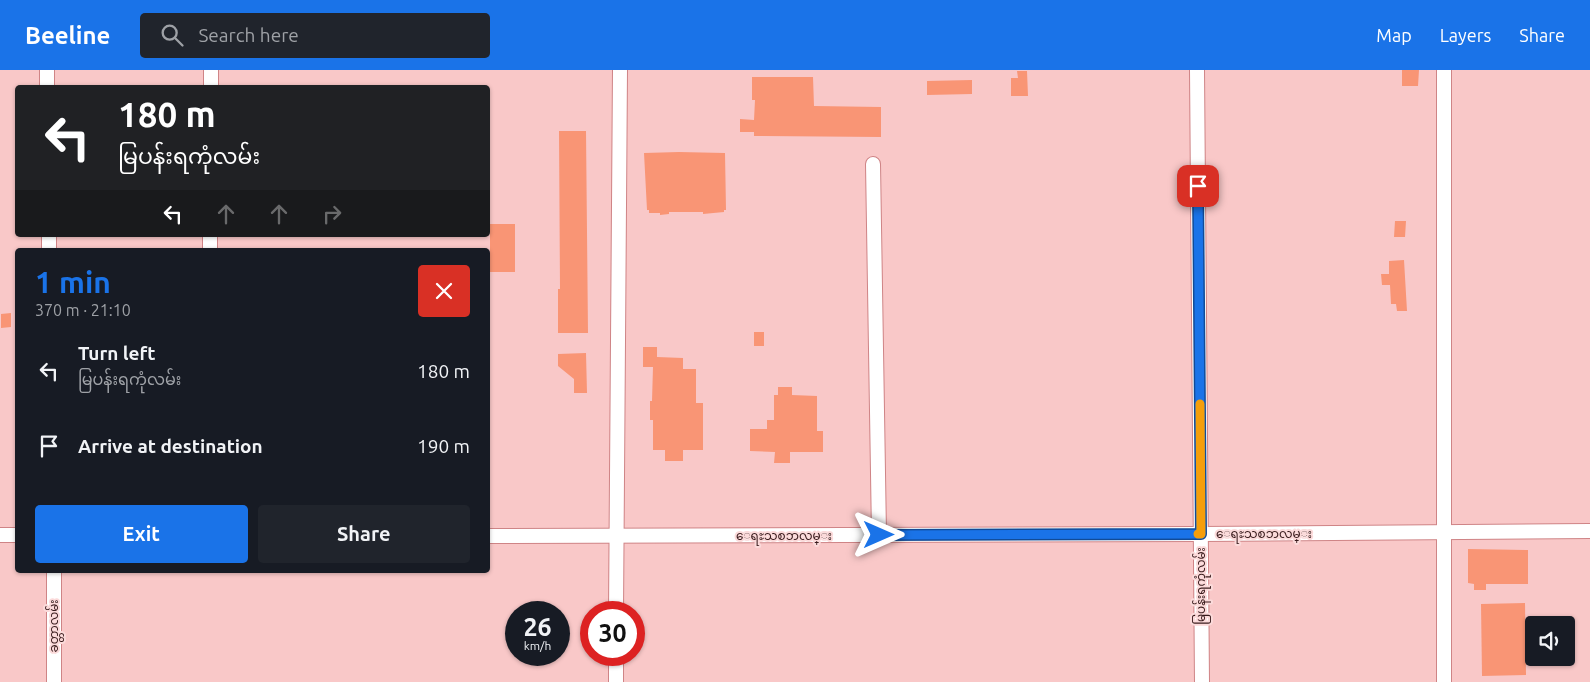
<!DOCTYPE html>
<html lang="en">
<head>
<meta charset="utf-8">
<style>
	body { margin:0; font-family:Ubuntu,"Noto Sans Myanmar",sans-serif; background:#20242c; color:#f1f3f6; height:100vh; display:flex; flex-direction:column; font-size:19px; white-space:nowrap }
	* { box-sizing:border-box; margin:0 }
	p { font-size:16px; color:#9ea1a6 }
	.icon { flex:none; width:28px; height:28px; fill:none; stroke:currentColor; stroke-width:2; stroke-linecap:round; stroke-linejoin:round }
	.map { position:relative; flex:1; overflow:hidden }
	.details { position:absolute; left:15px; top:178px; width:475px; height:325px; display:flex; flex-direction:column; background:#171b24; border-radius:5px; box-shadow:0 1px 4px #0004 }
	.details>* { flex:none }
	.guide { position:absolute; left:15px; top:15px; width:475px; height:152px; border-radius:5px; box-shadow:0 1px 4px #0004; background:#202124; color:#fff; overflow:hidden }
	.tools { position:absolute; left:1525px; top:546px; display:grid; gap:10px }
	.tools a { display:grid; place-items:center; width:50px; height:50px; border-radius:5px; background:#171b24; box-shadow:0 1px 4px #0004; font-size:25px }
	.speed { position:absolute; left:505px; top:531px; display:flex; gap:10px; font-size:25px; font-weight:700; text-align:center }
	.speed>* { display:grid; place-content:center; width:65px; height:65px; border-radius:50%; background:#171b24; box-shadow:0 1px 4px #0004; line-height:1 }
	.speed small { font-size:12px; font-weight:400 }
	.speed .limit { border:8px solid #d22; background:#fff; color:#111 }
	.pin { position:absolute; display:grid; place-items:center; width:42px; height:42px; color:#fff; margin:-21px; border-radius:10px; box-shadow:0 2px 8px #0006 }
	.me { position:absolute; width:55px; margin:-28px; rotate:90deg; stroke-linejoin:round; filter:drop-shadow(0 0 4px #0008) }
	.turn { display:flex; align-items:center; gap:18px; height:105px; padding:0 20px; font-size:22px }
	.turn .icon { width:65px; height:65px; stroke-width:2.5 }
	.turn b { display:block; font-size:35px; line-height:42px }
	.lanes { display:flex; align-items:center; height:48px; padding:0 20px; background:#0003; justify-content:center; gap:25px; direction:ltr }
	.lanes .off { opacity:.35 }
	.round { display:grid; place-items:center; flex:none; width:52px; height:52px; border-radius:5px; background:#20242c }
	.overview { display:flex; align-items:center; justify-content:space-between; height:85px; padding:0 20px }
	h1 { font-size:30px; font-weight:700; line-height:38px; color:#1a73e8 }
	.primary-button { display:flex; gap:10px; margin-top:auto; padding:10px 20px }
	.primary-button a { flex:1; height:58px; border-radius:5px; background:#1a73e8; color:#fff; font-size:20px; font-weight:700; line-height:58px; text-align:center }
	.primary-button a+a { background:#20242c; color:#f1f3f6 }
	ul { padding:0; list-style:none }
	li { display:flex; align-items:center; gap:15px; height:75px; padding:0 20px }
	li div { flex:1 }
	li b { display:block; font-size:19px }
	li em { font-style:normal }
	header { display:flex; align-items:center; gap:30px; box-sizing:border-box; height:70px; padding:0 25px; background:#1a73e8; color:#fff }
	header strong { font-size:24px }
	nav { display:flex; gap:28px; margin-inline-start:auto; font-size:18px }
	.search { width:350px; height:45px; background:#20242c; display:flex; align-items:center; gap:12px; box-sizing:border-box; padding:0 18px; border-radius:5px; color:#9ea1a6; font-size:19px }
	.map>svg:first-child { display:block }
	.building { fill:#f99575 }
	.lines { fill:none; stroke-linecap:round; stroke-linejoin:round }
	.minor-casing { stroke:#cf8486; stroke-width:16 }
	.minor { stroke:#fff; stroke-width:14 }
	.route-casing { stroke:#114b97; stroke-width:12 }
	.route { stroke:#1a73e8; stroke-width:9 }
	.slow { stroke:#f59e0b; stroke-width:9 }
	.labels { text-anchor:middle; stroke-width:4; stroke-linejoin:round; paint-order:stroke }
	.street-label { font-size:12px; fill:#371a1b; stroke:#fbdada }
</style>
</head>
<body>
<header>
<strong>Beeline</strong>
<div class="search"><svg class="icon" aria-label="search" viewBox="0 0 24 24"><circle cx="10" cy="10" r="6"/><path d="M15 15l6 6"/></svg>Search here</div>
<nav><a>Map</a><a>Layers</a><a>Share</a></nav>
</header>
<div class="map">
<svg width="1590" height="612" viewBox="0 0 1590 612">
	<rect width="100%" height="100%" fill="#f9c8c8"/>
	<g class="building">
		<polygon points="1402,0 1419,0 1418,16 1402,16"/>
		<polygon points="1017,1 1027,1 1028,26 1011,26 1011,8 1018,8"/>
		<polygon points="752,7 813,7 814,36 881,37 881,67 754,66 754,62 740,62 740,49 754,50 755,30 752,30"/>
		<polygon points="972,10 972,24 927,25 927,11"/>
		<polygon points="559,61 586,61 588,263 558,263 558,219 560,219"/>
		<polygon points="679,82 725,83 726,140 724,140 724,142 703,144 703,142 669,142 669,144 660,145 660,143 649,143 649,140 647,140 644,83"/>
		<polygon points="1395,151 1406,151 1405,167 1394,167"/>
		<rect x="490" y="154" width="25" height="48"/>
		<polygon points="1404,190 1407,241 1397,241 1396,234 1391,234 1390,215 1382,215 1381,204 1389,204 1389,191"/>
		<polygon points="11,243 11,257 1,258 1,244"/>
		<rect x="754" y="262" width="10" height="14"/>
		<polygon points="643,277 657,277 657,287 683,288 683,299 696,299 696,333 703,333 703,380 683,380 683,391 665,391 665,380 653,380 653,350 650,350 650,331 652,331 653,297 643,297"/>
		<polygon points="586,283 587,323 574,323 574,309 558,296 558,284"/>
		<polygon points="778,317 792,317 792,325 817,326 817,361 823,361 823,382 790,382 790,393 774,393 775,382 750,381 750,359 767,359 767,350 774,350 774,325 778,325"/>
		<polygon points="1468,479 1528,480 1528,514 1486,514 1486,520 1474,520 1474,514 1468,513"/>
		<polygon points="1525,533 1526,605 1482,606 1481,534"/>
	</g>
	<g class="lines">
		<g class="minor-casing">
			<g id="minor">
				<polyline points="47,0 47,18"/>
				<polyline points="1197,0 1202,612"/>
				<polyline points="211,18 211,0"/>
				<polyline points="873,94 879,465"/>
				<polyline points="49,165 49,180"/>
				<polyline points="210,180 210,165"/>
				<polyline points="0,465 18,465"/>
				<polyline points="488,466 1201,464 1590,461"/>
				<polyline points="54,500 54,612"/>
				<polyline points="616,542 620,0"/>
				<polyline points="616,612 616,585"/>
				<polyline points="1444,612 1444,0"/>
			</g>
		</g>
		<use href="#minor" class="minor"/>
	</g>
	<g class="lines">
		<g class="route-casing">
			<polyline id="route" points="879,465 1201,464 1198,116"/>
		</g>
		<use href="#route" class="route"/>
		<polyline class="slow" points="1198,464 1201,464 1200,334"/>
	</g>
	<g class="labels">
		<g class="street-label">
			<text x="1264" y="468">ေရႊသစၥာလမ္း</text>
			<text x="784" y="470">ေရႊသစၥာလမ္း</text>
			<text transform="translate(1201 516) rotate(-90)" y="4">မြပန်းရကုံလမ်း</text>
			<text transform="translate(54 556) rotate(-90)" y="4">ခတ္တာလမ်း</text>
		</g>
	</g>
</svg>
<div class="tools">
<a><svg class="icon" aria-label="sound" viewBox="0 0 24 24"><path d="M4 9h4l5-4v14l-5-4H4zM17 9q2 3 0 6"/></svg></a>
</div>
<div class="speed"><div>26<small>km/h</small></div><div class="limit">30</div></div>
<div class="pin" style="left:1198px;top:116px;background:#d93025"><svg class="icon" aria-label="arrive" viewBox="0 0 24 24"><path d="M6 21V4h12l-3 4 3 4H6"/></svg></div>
<svg class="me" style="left:879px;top:465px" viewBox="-20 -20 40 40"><path d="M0-17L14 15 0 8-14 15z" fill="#1a73e8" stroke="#fff" stroke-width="4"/></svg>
<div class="guide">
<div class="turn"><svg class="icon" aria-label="left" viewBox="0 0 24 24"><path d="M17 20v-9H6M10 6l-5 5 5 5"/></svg><div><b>180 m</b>မြပန်းရကုံလမ်း</div></div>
<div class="lanes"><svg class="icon" aria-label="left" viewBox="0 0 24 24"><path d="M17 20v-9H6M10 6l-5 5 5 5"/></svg><svg class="icon off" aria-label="ahead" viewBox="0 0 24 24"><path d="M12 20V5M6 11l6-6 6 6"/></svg><svg class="icon off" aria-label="ahead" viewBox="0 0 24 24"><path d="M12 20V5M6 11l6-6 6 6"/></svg><svg class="icon off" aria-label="right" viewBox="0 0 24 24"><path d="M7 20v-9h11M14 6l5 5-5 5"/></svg></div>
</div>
<section class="details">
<div class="overview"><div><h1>1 min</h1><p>370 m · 21:10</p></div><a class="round" style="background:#d93025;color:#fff"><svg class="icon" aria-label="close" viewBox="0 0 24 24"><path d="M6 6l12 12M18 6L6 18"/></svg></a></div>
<ul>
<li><svg class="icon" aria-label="left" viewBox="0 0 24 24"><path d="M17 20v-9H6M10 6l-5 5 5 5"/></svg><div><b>Turn left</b><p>မြပန်းရကုံလမ်း</p></div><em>180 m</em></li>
<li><svg class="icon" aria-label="arrive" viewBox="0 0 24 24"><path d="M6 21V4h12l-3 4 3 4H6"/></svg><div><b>Arrive at destination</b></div><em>190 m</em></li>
</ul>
<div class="primary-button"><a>Exit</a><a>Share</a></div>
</section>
</div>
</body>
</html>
